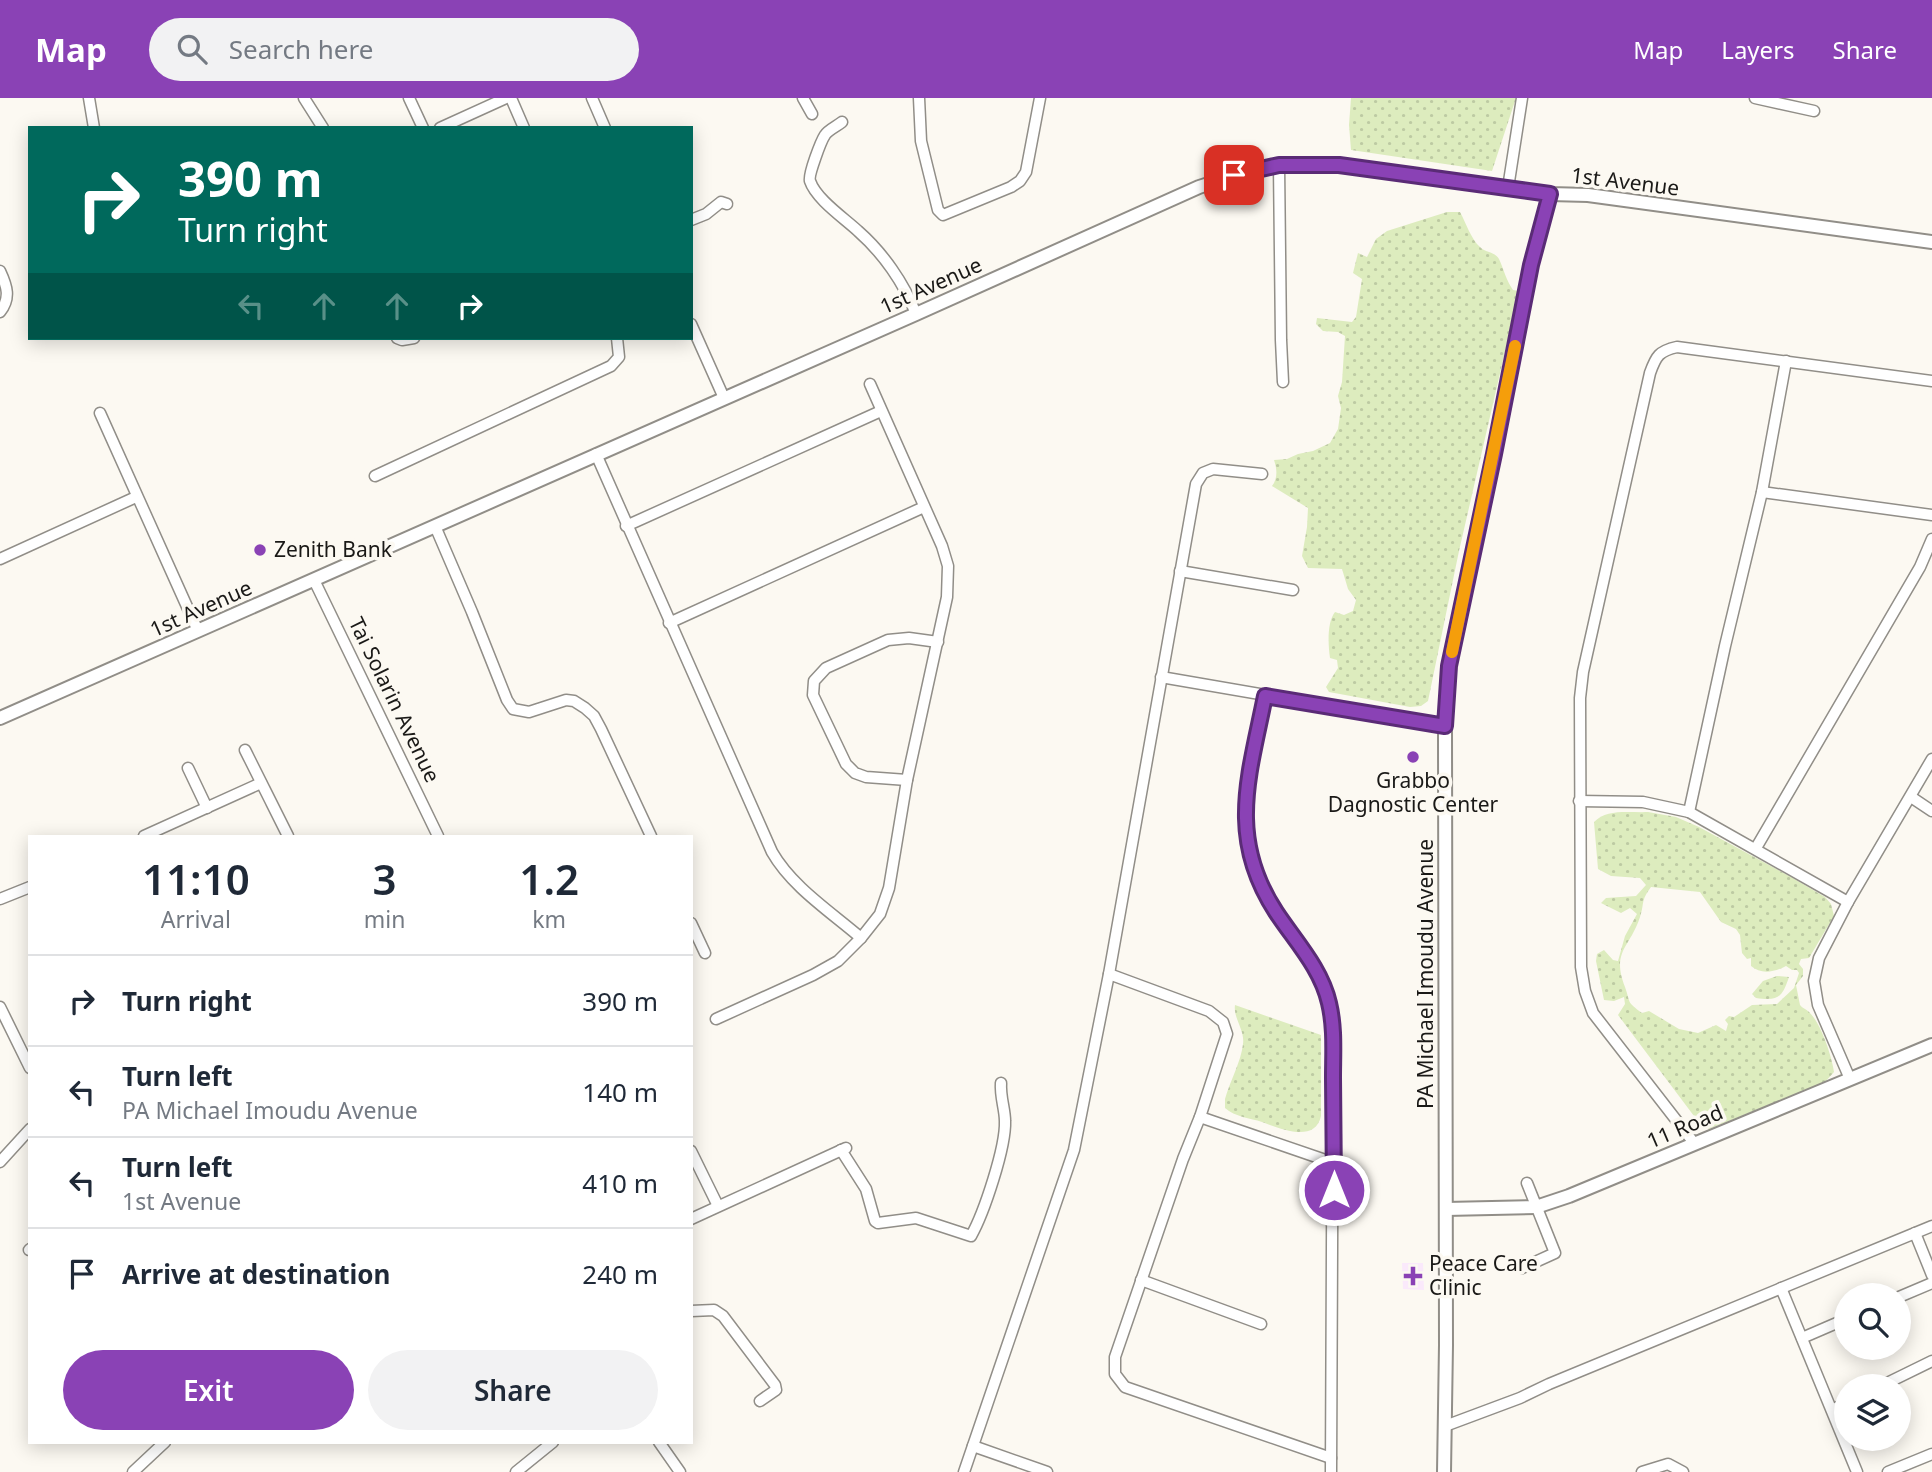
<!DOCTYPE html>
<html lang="en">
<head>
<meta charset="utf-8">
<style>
	body { margin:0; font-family:"Noto Sans",sans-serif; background:#f2f2f3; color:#1f2937; height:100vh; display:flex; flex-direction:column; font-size:26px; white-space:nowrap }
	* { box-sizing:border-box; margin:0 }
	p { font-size:23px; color:#747a83 }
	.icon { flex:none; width:38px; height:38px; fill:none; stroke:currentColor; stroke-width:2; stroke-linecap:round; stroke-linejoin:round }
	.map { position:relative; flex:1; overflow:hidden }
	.side { position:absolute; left:28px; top:737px; width:665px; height:609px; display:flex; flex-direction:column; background:#fff; border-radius:0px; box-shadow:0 4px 18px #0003 }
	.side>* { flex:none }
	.banner { position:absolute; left:28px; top:28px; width:665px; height:214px; border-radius:0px; box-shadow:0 4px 18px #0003; background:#00695c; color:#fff; overflow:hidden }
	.tools { position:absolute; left:1834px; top:1185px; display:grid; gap:14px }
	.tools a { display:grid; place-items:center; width:77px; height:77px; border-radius:50%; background:#fff; box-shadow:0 4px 18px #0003; font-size:35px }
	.pin { position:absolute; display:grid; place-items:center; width:60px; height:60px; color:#fff; margin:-30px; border-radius:14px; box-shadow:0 4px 10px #0006 }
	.me { position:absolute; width:77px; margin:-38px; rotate:0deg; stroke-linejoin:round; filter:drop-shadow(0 0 5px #0008) }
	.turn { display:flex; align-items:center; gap:24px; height:147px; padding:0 35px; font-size:32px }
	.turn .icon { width:91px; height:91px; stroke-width:2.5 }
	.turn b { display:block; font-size:49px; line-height:60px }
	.lanes { display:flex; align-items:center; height:66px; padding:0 35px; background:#0003; justify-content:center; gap:35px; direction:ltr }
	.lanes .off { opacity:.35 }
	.eta { display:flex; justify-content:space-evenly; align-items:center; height:119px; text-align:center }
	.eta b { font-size:42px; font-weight:600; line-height:49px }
	.primary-button { display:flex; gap:14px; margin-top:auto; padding:14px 35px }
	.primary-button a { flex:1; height:80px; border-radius:42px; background:#8a42b5; color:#fff; font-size:28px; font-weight:600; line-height:80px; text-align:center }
	.primary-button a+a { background:#f2f2f3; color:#1f2937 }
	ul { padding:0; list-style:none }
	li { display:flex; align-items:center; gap:21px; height:91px; padding:0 35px; border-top:2px solid #e0e1e3 }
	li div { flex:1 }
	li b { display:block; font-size:26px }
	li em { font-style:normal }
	header { display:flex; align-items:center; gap:42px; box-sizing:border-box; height:98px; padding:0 35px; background:#8a42b5; color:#fff }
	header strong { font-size:33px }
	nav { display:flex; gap:38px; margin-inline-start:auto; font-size:24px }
	.search { width:490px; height:63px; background:#f2f2f3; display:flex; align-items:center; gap:18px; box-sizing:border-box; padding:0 24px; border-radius:38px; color:#747a83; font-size:26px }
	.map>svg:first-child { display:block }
	.medical { fill:#fae9fb }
	.grass { fill:url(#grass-dots); fill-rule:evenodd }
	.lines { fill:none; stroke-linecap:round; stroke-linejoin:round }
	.minor-casing { stroke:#918e88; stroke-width:13 }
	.tertiary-casing { stroke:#918e88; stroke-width:16 }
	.minor { stroke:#fff; stroke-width:10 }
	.tertiary { stroke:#fff; stroke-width:12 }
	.route-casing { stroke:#5a2b76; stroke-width:18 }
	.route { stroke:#8a42b5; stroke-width:12 }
	.slow { stroke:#f59e0b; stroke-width:12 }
	.poi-dot { fill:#8a42b5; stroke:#fcf9f2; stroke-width:2.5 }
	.labels { text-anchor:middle; stroke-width:7; stroke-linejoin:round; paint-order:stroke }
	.street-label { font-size:21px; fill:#1a1917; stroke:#fcf9f2 }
	.poi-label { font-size:21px; fill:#1a1917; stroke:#fcf9f2; text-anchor:start }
</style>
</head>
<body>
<header>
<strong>Map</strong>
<div class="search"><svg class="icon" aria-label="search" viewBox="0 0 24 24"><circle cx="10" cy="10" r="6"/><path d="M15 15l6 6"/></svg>Search here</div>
<nav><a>Map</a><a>Layers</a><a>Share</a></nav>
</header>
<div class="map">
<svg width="1932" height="1374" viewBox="0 0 1932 1374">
	<defs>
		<pattern id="grass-dots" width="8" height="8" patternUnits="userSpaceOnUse" patternTransform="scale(1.75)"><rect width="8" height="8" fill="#ddecbe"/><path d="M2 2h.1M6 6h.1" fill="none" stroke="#bdcaa3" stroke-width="1.8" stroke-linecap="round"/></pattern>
	</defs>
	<rect width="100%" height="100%" fill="#fcf9f2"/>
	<polygon class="medical" points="1402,1165 1423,1165 1424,1192 1403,1191"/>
	<g class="grass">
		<polygon points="1351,0 1516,0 1492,73 1351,52 1349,27"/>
		<path d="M1447 114H1460C1466 125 1471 141 1480 149 1486 155 1494 153 1499 161 1504 172 1506 182 1513 192L1519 193 1459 453 1428 603 1421 608 1410 609 1329 594 1326 589 1338 570 1337 562 1330 560C1328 547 1327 524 1335 514L1344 517 1353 513 1356 502 1348 491 1342 471 1308 470 1302 458 1307 429 1308 410 1272 388C1278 380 1277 371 1274 362L1287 361 1298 356 1313 353 1330 345 1338 331 1341 310 1338 298 1342 284 1345 238 1338 234 1323 233 1316 226 1317 220 1352 224 1356 219 1362 181 1353 175 1358 155 1367 159 1376 141 1387 133Z"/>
		<path d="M1648 714 1676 719 1699 729 1791 779 1825 799 1831 806 1834 818 1809 860 1801 861 1799 866 1803 871V878L1796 887 1800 907C1802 910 1806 911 1809 914 1821 925 1832 959 1834 974L1825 984 1709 1031 1704 1030 1697 1022 1618 917 1625 906 1624 899 1614 903 1604 902 1596 863 1597 856 1604 852 1613 862 1618 863 1625 838 1637 816 1630 810 1621 815 1601 805 1606 800 1636 798 1646 787 1640 780 1611 778 1598 771 1594 724C1607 710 1630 715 1648 714ZM1651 789 1700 794 1721 824 1736 831 1740 837 1742 855 1747 861 1751 860V868C1761 877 1775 874 1786 868L1792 872H1797L1799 875 1794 890 1777 906 1752 907 1734 919 1729 918 1725 922 1728 926 1726 933 1716 927 1698 935 1679 931 1649 913 1642 915C1626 903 1631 906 1625 889 1611 853 1630 850 1640 819 1645 804 1640 804 1651 789Z"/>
		<path d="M1777 878 1789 879C1782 900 1778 903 1756 900L1752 896 1763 883Z"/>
		<path d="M1235 907 1321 937V1018C1315 1046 1279 1030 1262 1024 1250 1020 1235 1019 1225 1010V1001C1230 983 1241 964 1243 946 1245 932 1233 920 1235 907Z"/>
	</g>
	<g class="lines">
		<g class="minor-casing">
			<g id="minor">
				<polyline points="89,0 94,30"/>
				<polyline points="304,0 323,30"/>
				<polyline points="409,0 423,30"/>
				<polyline points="511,0 524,30"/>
				<polyline points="592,0 605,30"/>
				<polyline points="803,0 812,16"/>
				<polyline points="919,0 921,43 938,112 943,117 1011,89 1020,83 1026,74 1040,0"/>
				<polyline points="1755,0 1814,13"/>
				<path d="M842 24C837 28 828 32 825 37 821 43 808 77 810 83 816 101 844 120 858 133 883 155 904 185 916 216"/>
				<polyline points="440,30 506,0"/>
				<polyline points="1279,67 1281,242 1283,284"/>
				<polyline points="1508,90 1522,0"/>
				<polyline points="691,122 706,116 721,104 727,106"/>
				<path d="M0 173C7 188 11 200 0 214"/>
				<polyline points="691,226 724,300"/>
				<polyline points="397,240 402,242 414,240"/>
				<polyline points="100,315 198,533"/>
				<path d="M596 356 772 754C792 789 831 814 861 840"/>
				<polyline points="375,378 611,268 619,259 617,240"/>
				<polyline points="1762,394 1932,417"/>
				<polyline points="435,428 472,514 507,602 513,611 529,614 566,602 574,603 585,610 594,618 601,631 651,738"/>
				<polyline points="626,428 881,313"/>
				<polyline points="0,461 136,399"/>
				<polyline points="1180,473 1293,492"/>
				<polyline points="314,482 438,738"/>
				<polyline points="669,525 924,409"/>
				<polyline points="1161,579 1445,628"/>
				<path d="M1265 598C1252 662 1232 727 1261 791 1272 813 1291 831 1304 852 1320 876 1328 903 1333 931L1331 1374"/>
				<polyline points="245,652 288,738"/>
				<polyline points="188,670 207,710"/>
				<polyline points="907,682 866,679 855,675 846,666 813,597 814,583 826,570 888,542 909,540 938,544"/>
				<polyline points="1911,699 1932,713"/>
				<polyline points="1579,703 1643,704 1689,714 1848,804"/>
				<polyline points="1689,714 1725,548 1762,394 1786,263"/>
				<polyline points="144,738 261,685"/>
				<polyline points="1756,750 1920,469 1932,441"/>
				<polyline points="0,801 30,789"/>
				<polyline points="691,825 705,855"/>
				<polyline points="1109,876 1209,913 1223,924 1227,936 1200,1019 1183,1061 1115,1259 1115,1276 1125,1289 1331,1360"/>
				<polyline points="0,909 30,970"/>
				<polyline points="716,921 813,877 838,863 861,840 880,816 889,790 907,682 947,499 948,468 942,448 870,286"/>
				<polyline points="1850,981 1818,907 1814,883 1819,860 1848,804 1932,661"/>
				<polyline points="1200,1019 1334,1065"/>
				<path d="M1694 1045 1593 915 1585 893 1581 869 1580 600 1583 574 1650 275C1656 258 1659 253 1677 249L1932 283"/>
				<path d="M841 1052 866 1091 875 1123 878 1125 916 1120 971 1138C984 1115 1006 1049 1005 1023 1005 1011 1000 999 1001 985"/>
				<polyline points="691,1053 718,1108"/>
				<polyline points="0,1064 30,1031"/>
				<polyline points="691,1121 846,1050"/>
				<polyline points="1915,1135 1932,1177"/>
				<polyline points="29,1152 30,1151"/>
				<polyline points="1522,1170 1555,1155 1527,1085"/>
				<polyline points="1141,1182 1261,1226"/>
				<polyline points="1781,1190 1857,1374"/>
				<polyline points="1899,1199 1932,1185"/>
				<polyline points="691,1213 714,1212 723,1218 775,1287 776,1292 760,1303"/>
				<polyline points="1802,1240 1846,1221"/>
				<polyline points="1881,1288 1932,1263"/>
				<polyline points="1832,1312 1846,1305"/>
				<polyline points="1445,1328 1520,1300 1549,1286 1932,1128"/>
				<polyline points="659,1344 680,1374"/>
				<polyline points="973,1348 1047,1374"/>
				<polyline points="133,1374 165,1344"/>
				<polyline points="516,1374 553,1344"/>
				<polyline points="964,1374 1074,1052 1109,876 1196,386 1203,375 1213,371 1262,376"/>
				<polyline points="1642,1374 1668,1366 1683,1374"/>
				<polyline points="1888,1374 1932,1356"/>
			</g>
		</g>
		<g class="tertiary-casing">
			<g id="tertiary">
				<polyline points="0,620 916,216 1199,89 1252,72 1279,67 1339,67 1550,96 1588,97 1932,144"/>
				<polyline points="1446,1111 1536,1109 1569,1098 1932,947"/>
				<polyline points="1444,1374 1446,1247 1445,628 1449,568 1494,356 1531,167 1550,96"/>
			</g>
		</g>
		<use href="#minor" class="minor"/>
		<use href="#tertiary" class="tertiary"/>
	</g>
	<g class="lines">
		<g class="route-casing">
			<path id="route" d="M1234 77 1279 67H1339L1550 96 1531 167 1494 356 1449 568 1445 628 1265 598C1249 678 1227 739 1276 814 1295 843 1321 870 1329 905 1335 930 1333 955 1333 980 1333 1017 1334 1055 1334 1092"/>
		</g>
		<use href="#route" class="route"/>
		<polyline class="slow" points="1452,554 1515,248"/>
	</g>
	<g class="poi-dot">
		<circle cx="260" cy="452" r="7"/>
		<circle cx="1413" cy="659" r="7"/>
		<path d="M1409.5 1167.5h7v7h7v7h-7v7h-7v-7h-7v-7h7z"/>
	</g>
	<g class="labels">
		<g class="street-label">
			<text transform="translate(1625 84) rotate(7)" y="7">1st Avenue</text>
			<text transform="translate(931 188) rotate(-24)" y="7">1st Avenue</text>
			<text transform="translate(201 511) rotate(-24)" y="7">1st Avenue</text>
			<text transform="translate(394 602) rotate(64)" y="7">Tai Solarin Avenue</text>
			<text transform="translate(1426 876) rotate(-90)" y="7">PA Michael Imoudu Avenue</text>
			<text transform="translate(1685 1029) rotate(-23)" y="7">11 Road</text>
		</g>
		<g class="poi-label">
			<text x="274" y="459">Zenith Bank</text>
			<text x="1413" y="690" text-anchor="middle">Grabbo<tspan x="1413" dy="24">Dagnostic Center</tspan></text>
			<text x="1429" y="1173">Peace Care<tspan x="1429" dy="24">Clinic</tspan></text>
		</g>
	</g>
</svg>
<div class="tools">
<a><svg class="icon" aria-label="search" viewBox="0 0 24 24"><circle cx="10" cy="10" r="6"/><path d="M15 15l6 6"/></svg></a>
<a><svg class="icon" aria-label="layers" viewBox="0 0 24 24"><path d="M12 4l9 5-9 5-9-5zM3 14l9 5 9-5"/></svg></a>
</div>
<div class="pin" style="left:1234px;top:77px;background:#d93025"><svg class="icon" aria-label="arrive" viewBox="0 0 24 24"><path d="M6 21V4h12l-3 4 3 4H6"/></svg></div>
<svg class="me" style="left:1334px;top:1092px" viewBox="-20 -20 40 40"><circle r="17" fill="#8a42b5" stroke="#fff" stroke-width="3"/><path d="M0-11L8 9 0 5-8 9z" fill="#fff"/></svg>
<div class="banner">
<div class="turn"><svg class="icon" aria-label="right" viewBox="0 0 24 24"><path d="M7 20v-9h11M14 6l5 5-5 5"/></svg><div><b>390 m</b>Turn right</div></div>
<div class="lanes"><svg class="icon off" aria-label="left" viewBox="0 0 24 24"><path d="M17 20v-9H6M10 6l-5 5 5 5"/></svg><svg class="icon off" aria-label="ahead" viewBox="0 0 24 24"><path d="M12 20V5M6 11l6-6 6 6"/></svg><svg class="icon off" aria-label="ahead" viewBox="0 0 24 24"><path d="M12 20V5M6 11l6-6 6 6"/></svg><svg class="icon" aria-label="right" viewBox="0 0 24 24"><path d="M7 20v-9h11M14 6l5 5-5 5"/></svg></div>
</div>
<section class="side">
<div class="eta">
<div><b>11:10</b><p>Arrival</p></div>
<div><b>3</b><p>min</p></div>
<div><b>1.2</b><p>km</p></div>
</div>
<ul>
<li><svg class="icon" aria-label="right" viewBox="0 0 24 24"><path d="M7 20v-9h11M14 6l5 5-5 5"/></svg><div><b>Turn right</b></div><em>390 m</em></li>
<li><svg class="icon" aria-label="left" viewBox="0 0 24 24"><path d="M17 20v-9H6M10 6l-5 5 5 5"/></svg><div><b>Turn left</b><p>PA Michael Imoudu Avenue</p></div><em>140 m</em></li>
<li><svg class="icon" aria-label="left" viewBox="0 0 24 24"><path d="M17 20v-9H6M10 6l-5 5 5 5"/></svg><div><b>Turn left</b><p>1st Avenue</p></div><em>410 m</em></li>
<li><svg class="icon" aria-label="arrive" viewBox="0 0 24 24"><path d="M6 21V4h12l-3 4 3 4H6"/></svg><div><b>Arrive at destination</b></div><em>240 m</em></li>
</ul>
<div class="primary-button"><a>Exit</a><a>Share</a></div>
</section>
</div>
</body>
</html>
